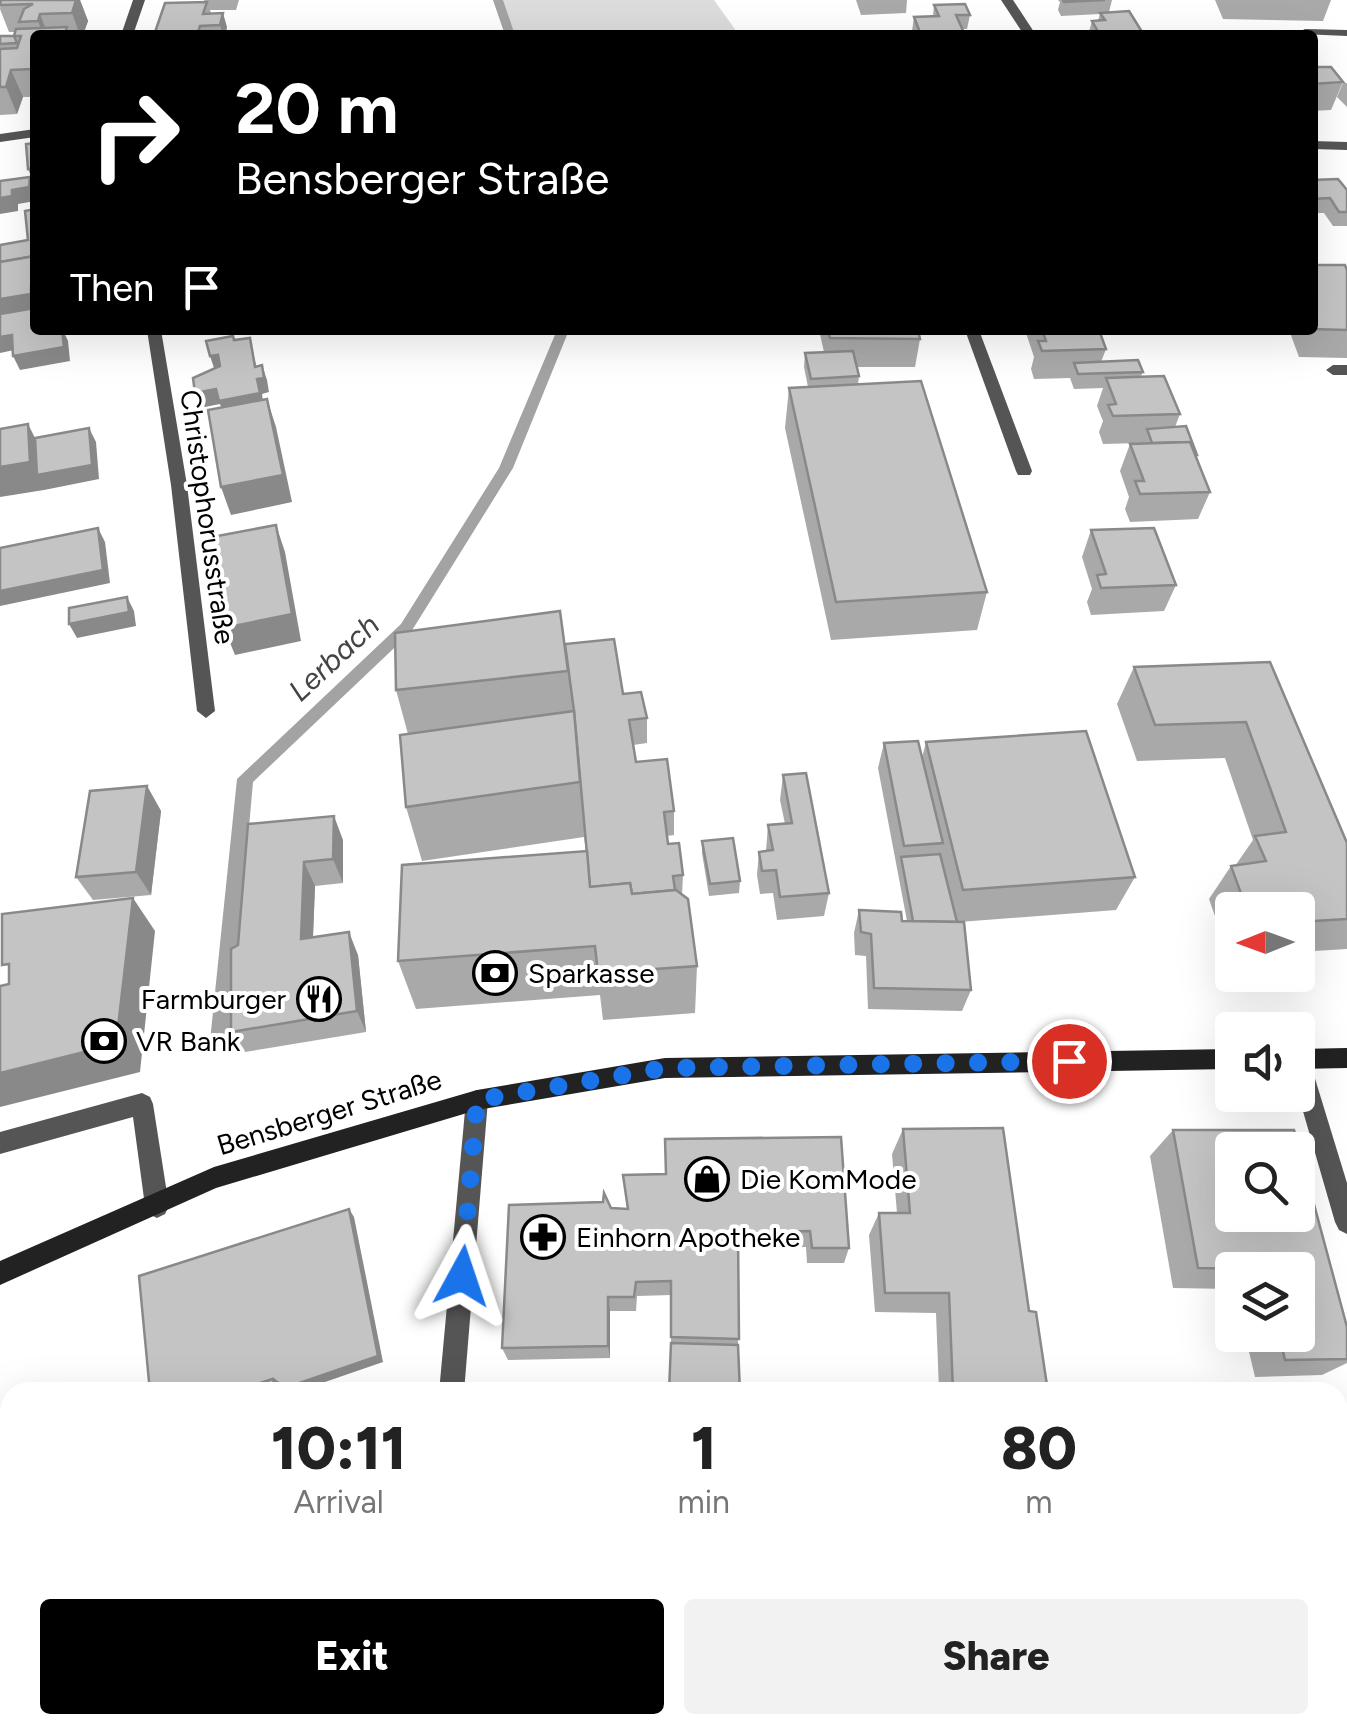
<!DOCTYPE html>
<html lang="en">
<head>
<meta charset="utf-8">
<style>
	body { margin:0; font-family:Figtree,sans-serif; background:#f2f2f2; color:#222; height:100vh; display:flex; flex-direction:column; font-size:38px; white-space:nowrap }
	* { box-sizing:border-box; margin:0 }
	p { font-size:32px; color:#767676 }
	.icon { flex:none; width:55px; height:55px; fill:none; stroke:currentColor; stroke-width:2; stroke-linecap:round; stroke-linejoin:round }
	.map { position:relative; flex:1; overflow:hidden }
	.details { position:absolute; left:0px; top:1382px; width:1348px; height:352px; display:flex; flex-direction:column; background:#fff; border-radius:30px 30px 0 0; box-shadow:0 10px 40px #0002 }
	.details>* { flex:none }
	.guide { position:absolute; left:30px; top:30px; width:1288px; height:305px; border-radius:10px; box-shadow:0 10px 40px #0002; background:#000; color:#fff; overflow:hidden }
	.needle { width:65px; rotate:269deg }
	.tools { position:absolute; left:1215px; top:892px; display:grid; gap:20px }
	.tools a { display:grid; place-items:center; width:100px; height:100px; border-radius:10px; background:#fff; box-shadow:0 10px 40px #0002; font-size:50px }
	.pin { position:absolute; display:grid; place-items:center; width:85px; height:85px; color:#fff; margin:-42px; border:5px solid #fff; border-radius:50%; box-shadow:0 2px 10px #0007 }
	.me { position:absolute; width:110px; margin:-55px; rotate:5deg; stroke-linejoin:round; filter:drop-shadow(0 0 8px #0008) }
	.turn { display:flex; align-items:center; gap:35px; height:210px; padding:0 40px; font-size:45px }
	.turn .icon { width:130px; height:130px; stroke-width:2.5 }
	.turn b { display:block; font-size:70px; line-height:85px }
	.then { display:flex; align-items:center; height:95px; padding:0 40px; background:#0003; gap:20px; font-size:38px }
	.eta { display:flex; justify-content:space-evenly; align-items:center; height:170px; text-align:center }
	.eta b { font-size:60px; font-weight:800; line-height:70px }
	.primary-button { display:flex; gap:20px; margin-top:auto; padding:20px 40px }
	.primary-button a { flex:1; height:115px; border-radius:10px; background:#000; color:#fff; font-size:40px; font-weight:800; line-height:115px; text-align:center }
	.primary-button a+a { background:#f2f2f2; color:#222 }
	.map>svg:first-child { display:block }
	.green { fill:#dcdcdc }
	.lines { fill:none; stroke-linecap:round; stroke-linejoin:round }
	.stream { fill:#a3a3a3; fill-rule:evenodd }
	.service { fill:#555; fill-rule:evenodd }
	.minor { fill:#555; fill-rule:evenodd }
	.secondary { fill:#222; fill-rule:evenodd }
	.wall { fill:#a9a9a9; fill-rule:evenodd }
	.shaded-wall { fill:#898989 }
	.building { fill:#c4c4c4; stroke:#898989; stroke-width:2.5; fill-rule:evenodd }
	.route { stroke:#1a73e8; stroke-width:18; stroke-dasharray:0 32.4 }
	.labels { text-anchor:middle; stroke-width:8; stroke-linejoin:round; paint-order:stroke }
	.street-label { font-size:28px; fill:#000; stroke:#fff }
	.poi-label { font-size:28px; fill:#000; stroke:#fff; text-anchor:start }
	.water-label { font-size:30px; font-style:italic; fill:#444; stroke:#fff }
</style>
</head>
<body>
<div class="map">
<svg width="1347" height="1734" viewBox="0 0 1347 1734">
	<rect width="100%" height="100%" fill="#fff"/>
	<polygon class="green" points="502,0 714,0 739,35 515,35"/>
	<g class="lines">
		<g class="stream">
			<polygon points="493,0 503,0 515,35 505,35"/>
			<polygon points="557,330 569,330 513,468 411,632 253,782 230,1041 227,1047 220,1050 213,1047 210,1041 237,779 401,624 499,468"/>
			<polygon points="10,1696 10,1725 16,1725 13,1734 0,1734 0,1702"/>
		</g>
		<g class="service">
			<polygon points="1305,29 1347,30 1347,36 1301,34 1299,32"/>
			<polygon points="1347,365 1347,375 1333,375 1326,370 1333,365"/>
			<polygon points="142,1093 150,1097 153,1104 169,1206 165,1214 157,1218 149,1214 145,1206 133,1117 0,1154 0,1132"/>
		</g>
		<g class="minor">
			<polygon points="133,0 145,0 133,35 121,35"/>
			<polygon points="1001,0 1013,0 1036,35 1024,35"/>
			<polygon points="35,129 35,137 0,142 0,134"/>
			<polygon points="1312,141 1347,142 1347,150 1312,149"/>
			<polygon points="147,330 161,330 187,485 215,711 206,718 197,711 171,485"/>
			<polygon points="965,330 979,330 1032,471 1030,475 1018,475 1016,471"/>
			<polygon points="1298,1049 1306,1052 1309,1059 1347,1183 1347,1234 1339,1230 1335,1222 1298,1094"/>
			<polygon points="477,1090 485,1093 488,1100 464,1392 439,1392 466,1100 469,1093"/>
			<polygon points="404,1725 432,1725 430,1734 402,1734"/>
		</g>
		<g class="secondary">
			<polygon points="1347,1048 1347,1068 1298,1069 1298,1049"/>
			<polygon points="1232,1049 1232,1069 665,1078 477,1110 216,1188 0,1285 0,1261 214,1167 477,1090 665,1058"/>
		</g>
	</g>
	<g class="wall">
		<polygon points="1,0 80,0 88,21 83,35 35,35 35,97 23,97 17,114 0,115 0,36 14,36 15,32 9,32 0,9"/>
		<polygon points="204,0 239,0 236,10 210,10 211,13 227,27 225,35 154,35 205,2"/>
		<polygon points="856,0 907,0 906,13 861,15"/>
		<polygon points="1058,0 1112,0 1109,12 1144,35 1088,35 1092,21 1098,21 1100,14 1061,16 1058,10 1060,2"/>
		<polygon points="1215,0 1331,0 1323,21 1223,19"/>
		<polygon points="934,5 970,15 967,29 962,29 965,35 914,35 912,31 914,17 933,16"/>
		<polygon points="1312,65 1314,67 1343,82 1331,110 1312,111"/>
		<polygon points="1343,83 1347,83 1347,107 1337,97"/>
		<polygon points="1312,180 1347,212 1347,226 1333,226 1324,213 1312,213"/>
		<polygon points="1347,270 1347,358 1299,357 1289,330 1312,330"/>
		<polygon points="819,330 918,330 920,339 915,367 856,367 859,376 858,384 987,592 977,630 831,640 785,428 789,388 808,387 804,367 805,353 824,352"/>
		<polygon points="1025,330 1099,330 1106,349 1101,362 1143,372 1141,376 1180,414 1175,427 1197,455 1196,458 1210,492 1198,519 1130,522 1125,509 1129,497 1120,471 1130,444 1141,443 1103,444 1099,432 1103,421 1097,406 1103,388 1074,389 1070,378 1034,379 1031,369 1034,357"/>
		<polygon points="1091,530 1176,585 1164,611 1091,615 1087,602 1092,589 1082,557"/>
		<polygon points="565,644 623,694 647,718 647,743 633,745 636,762 674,811 674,835 667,836 668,844 683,875 682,895 697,966 695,1013 603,1020 600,995 416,1009 398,961 586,851 584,837 422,861 406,807 408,734 396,690"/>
		<polygon points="1270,662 1347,843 1347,949 1298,952 1298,910 1232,910 1232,956 1229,956 1209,899 1231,866 1235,866 1253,840 1225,758 1137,761 1117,704 1134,667"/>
		<polygon points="926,742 1135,877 1116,910 959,922 971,990 962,1011 868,1009 866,956 855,955 854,933 859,910 907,921 878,768 884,743 922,758"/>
		<polygon points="783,775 829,893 824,916 777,920 773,893 760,894 757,875 759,852 766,851 768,825 785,824 780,800"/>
		<polygon points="147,786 161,811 151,895 93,900 76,877"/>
		<polygon points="248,824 343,840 343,883 315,886 313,937 358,955 366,1032 245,1052 231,1032"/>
		<polygon points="702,841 740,881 739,893 709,896 702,853"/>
		<polygon points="903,1129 1029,1311 1048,1392 933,1392 934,1391 939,1391 936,1313 875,1312 869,1235 879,1213 897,1213 892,1154"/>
		<path d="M1173 1130H1294L1347 1327V1363L1322 1375 1255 1377 1245 1335H1298V1270H1232V1289L1173 1288 1150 1156ZM1232 1150H1298V1215H1232Z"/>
		<polygon points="665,1139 849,1248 844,1263 807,1263 806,1247 738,1249 738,1345 671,1344 671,1295 637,1296 636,1311 610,1311 610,1358 508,1360 502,1348 611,1208 627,1209 666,1174"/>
		<polygon points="958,1725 1022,1725 1023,1734 959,1734"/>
		<polygon points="1136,1725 1338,1725 1347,1734 1138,1734"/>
	</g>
	<g class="shaded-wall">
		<polygon points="76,0 80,0 88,21 83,35 80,35 72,13"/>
		<polygon points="223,13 227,27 225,35 223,35 220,25"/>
		<polygon points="40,14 48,35 43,35 38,21"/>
		<polygon points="11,70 23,97 17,114 6,87"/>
		<polygon points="35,168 35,183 34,183 28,169"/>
		<polygon points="30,177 35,189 35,201 18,204 18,211 0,214 0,198"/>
		<polygon points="35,286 35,323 0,319 0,299"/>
		<polygon points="63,330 68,341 70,361 20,370 13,356"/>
		<polygon points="12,335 19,349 0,353 0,337"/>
		<polygon points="250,338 259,379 262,365 267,380 269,392 262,394 264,408 224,416 220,404 200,408 195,393 255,367"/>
		<polygon points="218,355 223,369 215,371 210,356"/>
		<polygon points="267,399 276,427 292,502 231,515 221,487"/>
		<polygon points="28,424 42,452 89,428 96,442 99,479 44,490 0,497 0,467"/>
		<polygon points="276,525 285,552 301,641 235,655 224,628"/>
		<polygon points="98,528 105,542 110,583 0,606 0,591"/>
		<polygon points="127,597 134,611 136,626 77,638 69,624"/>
		<polygon points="147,786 161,811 151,895 136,872"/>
		<polygon points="334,816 343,840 343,883 333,859"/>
		<polygon points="304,862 315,886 312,961 301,939"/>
		<polygon points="133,898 155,931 140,1072 0,1107 0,1073"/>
		<polygon points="349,932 358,955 366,1032 357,1011"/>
		<polygon points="349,1209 354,1217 383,1362 296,1392 273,1392 273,1379"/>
		<polygon points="608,1297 610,1311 610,1358 608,1346"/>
		<polygon points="266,1725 282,1725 281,1734 265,1734"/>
	</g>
	<g class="building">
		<polygon points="1,0 76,0 72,13 40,14 38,21 19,22 24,9 33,4 0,5"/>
		<polygon points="1063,0 1105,0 1064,2"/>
		<polygon points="207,2 203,14 223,13 220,25 200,26 197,35 154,35 165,3"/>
		<polygon points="965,4 970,15 956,15 965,35 921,35 914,17 939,16 934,5"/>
		<polygon points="1129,11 1144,35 1100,35 1092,21 1105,20 1100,13"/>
		<polygon points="67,27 65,35 35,35 35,61 32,69 11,70 6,87 0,87 0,49 17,48 21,36 14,36 16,29"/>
		<polygon points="0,36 14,36 17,43 0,44"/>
		<polygon points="1312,65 1314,67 1331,67 1343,82 1312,84"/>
		<polygon points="35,143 35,168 28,169 26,144"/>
		<polygon points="30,177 29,187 12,190 12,196 0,198 0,181"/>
		<polygon points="1338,179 1347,190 1347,212 1339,212 1330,198 1312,199 1312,180"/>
		<polygon points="35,209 34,256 0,262 0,245 28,240 25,211"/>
		<polygon points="35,256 35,286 31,286 31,294 0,299 0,262"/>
		<polygon points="1312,265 1345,265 1347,270 1347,330 1312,329"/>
		<polygon points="35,308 35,330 62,330 64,347 13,356 12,335 0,337 0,314"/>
		<polygon points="828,330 918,330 920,339 830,338"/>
		<polygon points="1042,330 1099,330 1106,349 1042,351 1038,341 1046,341"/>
		<polygon points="233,336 234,340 250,338 255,367 262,365 264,378 257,379 260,393 219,401 216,389 195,393 193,378 220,366 218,355 210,356 206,341"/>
		<polygon points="853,351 859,376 811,379 805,353"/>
		<polygon points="1138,360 1143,372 1078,374 1074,363"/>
		<polygon points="1164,376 1180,414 1113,416 1108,405 1116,404 1106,378"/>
		<polygon points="921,381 987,592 836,602 789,388"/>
		<polygon points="267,399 283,475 221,487 208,410"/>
		<polygon points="28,424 30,462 0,467 0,429"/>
		<polygon points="1186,426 1197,455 1196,455 1190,442 1152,443 1147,429"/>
		<polygon points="89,428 92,465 37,475 35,438"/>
		<polygon points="1190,442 1210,492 1140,494 1135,481 1144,481 1130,444"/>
		<polygon points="276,525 292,614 224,628 212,537"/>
		<polygon points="98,528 103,570 0,591 0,548"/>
		<polygon points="1154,528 1176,585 1101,588 1097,575 1106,574 1091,530"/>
		<polygon points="127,597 129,612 69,624 69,608"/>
		<polygon points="560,611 568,671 396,690 395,633"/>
		<polygon points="614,639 623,694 641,692 647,718 629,720 636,762 667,759 674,811 664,812 668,844 679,843 683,875 673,876 675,890 632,894 630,883 590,887 574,711 565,644"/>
		<polygon points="1270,662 1347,843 1347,919 1298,922 1298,910 1247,910 1231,866 1266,861 1255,836 1286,832 1246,722 1155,725 1134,667"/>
		<polygon points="574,711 580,782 406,807 400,735"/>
		<polygon points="1086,731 1135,877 963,890 926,742"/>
		<polygon points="918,741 943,843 904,846 884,743"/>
		<polygon points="806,773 829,893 780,897 776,870 762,871 759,852 773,850 768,825 792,823 783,775"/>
		<polygon points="147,786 136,872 76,877 90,791"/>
		<polygon points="334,816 333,859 304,862 301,939 349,932 357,1011 231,1032 231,949 238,945 248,824"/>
		<polygon points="733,838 740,881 710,884 702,841"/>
		<polygon points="587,851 590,887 630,883 632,894 676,890 688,899 697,966 598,973 595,946 398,961 402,865"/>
		<polygon points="940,854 957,922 913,921 901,857"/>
		<polygon points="133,898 116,1044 0,1073 0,986 9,984 9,964 2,965 2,914"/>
		<polygon points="859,910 901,912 902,921 964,922 971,990 874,988 871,934 861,932"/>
		<polygon points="1003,1128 1029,1311 1036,1312 1048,1392 934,1392 934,1391 953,1391 949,1293 885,1293 879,1213 910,1213 903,1129"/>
		<path d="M1173 1130H1294L1347 1327V1359L1285 1360 1279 1335H1298V1270L1198 1268ZM1232 1150H1298V1215H1232Z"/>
		<polygon points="841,1137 849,1248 812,1248 810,1231 738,1233 739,1339 671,1337 671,1281 636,1282 634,1297 608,1297 608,1346 502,1348 509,1205 603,1202 604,1193 611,1208 628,1209 623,1175 666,1174 665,1139"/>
		<polygon points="349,1209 378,1356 285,1388 273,1379 233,1392 150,1392 139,1276"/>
		<polygon points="671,1343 738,1345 740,1392 669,1392"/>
		<polygon points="273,1379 276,1392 233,1392"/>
		<polygon points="1338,1647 1347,1647 1347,1734 1165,1734 1164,1725 1338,1725"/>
		<polygon points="149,1725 266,1725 265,1734 147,1734"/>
		<rect x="483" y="1725" width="131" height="9"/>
		<polygon points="975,1725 1022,1725 1023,1734 976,1734"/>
	</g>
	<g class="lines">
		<polyline class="route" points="462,1276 477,1100 665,1068 1069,1061"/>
	</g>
	<defs>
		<g id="bank-ring" transform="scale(2.25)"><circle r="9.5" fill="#fff" stroke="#000" stroke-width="1.5"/><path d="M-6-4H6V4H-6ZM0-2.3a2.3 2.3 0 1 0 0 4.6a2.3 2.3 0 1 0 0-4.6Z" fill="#000"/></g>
		<g id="restaurant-ring" transform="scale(2.25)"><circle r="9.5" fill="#fff" stroke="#000" stroke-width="1.5"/><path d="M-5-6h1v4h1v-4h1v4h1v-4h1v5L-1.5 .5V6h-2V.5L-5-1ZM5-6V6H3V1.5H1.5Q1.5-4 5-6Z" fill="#000"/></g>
		<g id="shop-ring" transform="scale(2.25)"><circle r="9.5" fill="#fff" stroke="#000" stroke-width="1.5"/><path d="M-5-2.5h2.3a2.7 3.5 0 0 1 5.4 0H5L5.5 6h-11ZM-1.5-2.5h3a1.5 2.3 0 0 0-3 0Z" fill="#000"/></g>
		<g id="pharmacy-ring" transform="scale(2.25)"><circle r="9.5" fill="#fff" stroke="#000" stroke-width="1.5"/><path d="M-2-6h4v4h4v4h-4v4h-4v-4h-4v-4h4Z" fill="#000"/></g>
	</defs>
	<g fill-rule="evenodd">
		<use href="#bank-ring" x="495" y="973"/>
		<use href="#restaurant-ring" x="319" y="999"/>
		<use href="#bank-ring" x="104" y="1041"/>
		<use href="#shop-ring" x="707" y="1179"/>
		<use href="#pharmacy-ring" x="543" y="1237"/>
	</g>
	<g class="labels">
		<g class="street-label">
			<text transform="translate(208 517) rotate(82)" y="10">Christophorusstraße</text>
			<text transform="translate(329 1112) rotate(-17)" y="10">Bensberger Straße</text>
		</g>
		<g class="poi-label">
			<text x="528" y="983">Sparkasse</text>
			<text x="286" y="1009" text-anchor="end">Farmburger</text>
			<text x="136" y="1051">VR Bank</text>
			<text x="740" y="1189">Die KomMode</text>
			<text x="576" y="1247">Einhorn Apotheke</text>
		</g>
		<g class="water-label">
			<text transform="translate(334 658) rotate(-43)" y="10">Lerbach</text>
		</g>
	</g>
</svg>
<div class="tools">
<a><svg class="needle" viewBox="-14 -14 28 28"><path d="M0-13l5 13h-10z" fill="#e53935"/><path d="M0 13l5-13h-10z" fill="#767676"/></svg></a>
<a><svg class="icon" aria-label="sound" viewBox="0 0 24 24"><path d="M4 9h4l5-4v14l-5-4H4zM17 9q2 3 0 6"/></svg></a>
<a><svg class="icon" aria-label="search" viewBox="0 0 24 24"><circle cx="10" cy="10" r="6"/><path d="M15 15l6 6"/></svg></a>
<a><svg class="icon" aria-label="layers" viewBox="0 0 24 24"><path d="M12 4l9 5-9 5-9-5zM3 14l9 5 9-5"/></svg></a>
</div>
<div class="pin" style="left:1069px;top:1061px;background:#d93025"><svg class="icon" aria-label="arrive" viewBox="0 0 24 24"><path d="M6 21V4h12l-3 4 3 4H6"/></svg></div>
<svg class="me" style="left:462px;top:1276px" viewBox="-20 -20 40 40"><path d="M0-17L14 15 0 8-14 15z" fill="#1a73e8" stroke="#fff" stroke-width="4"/></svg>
<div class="guide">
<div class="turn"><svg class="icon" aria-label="right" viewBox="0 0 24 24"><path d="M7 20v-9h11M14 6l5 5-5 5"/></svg><div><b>20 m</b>Bensberger Straße</div></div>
<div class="then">Then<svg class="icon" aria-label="arrive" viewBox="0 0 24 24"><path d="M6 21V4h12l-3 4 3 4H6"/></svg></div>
</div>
<section class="details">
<div class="eta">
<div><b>10:11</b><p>Arrival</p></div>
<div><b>1</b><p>min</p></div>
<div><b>80</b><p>m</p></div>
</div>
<div class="primary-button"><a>Exit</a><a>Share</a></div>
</section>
</div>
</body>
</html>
